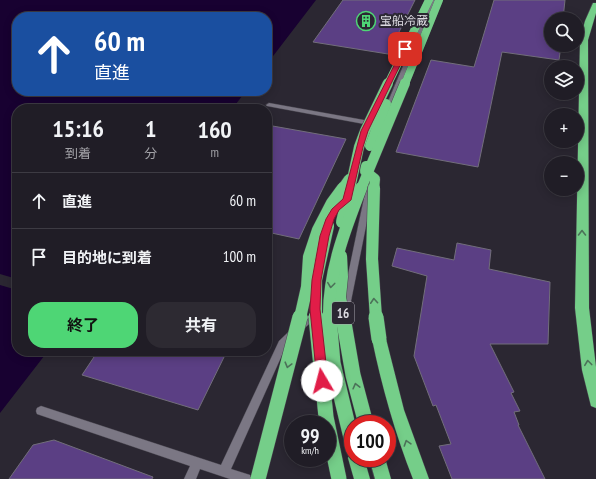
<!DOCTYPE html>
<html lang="ja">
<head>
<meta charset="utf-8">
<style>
	body { margin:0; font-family:"PT Sans Narrow","Noto Sans JP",sans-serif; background:#2d2a32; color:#f1f3f6; height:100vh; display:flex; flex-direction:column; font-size:15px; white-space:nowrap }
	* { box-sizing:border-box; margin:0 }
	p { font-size:13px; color:#a2a2a7 }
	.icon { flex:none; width:22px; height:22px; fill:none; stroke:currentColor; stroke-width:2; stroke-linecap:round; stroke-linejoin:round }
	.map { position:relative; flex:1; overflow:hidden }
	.side { position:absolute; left:12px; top:104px; width:260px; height:252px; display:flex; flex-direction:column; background:#201d26; border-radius:16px; box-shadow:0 2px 10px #0003,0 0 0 1px #3d3b43 }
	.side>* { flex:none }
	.guide { position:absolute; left:12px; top:12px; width:260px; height:84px; border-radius:16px; box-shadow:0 2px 10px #0003,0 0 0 1px #3d3b43; background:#1a4fa0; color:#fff; overflow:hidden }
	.fabs { position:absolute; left:544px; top:12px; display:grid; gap:8px }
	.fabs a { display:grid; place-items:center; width:40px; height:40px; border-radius:50%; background:#201d26; box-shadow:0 2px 10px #0003,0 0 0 1px #3d3b43; font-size:20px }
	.speed { position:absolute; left:284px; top:415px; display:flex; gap:8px; font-size:20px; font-weight:700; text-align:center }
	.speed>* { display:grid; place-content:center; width:52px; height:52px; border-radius:50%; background:#201d26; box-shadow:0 2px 10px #0003,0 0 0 1px #3d3b43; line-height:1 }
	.speed small { font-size:10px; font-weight:400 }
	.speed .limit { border:6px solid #d22; background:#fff; color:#111 }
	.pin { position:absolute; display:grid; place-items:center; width:34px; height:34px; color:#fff; margin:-17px; border-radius:8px; box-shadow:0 2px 6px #0006 }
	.me { position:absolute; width:44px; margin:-22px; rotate:352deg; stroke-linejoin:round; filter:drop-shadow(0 0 3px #0008) }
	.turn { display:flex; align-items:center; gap:14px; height:84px; padding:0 16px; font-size:18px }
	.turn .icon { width:52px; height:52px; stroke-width:2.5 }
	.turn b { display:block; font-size:28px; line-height:34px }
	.eta { display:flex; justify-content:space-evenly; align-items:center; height:68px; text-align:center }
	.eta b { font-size:24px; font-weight:700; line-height:28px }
	.primary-button { display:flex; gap:8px; margin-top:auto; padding:8px 16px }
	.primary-button a { flex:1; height:46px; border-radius:16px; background:#4ed675; color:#111; font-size:16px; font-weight:700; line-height:46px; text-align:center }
	.primary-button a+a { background:#2d2a32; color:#f1f3f6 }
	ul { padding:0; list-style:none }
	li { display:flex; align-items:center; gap:12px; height:56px; padding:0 16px; border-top:1px solid #3d3b43 }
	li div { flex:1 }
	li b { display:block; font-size:15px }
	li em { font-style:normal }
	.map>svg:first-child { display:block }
	.water { fill:#180131 }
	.pier { fill:#2b2732 }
	.building { fill:#5b3f84; stroke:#726e7b }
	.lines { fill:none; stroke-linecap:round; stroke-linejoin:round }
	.street-casing { stroke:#48454e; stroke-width:1 }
	.highway-casing { stroke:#48454e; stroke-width:1 }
	.street { fill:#7b7784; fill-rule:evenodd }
	.highway { fill:#75ce89; fill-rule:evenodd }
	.highway-bridge-far3-casing { stroke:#48454e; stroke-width:8; stroke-linecap:butt }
	.highway-bridge-far2-casing { stroke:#48454e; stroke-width:11; stroke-linecap:butt }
	.highway-bridge-far1-casing { stroke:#48454e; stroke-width:13; stroke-linecap:butt }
	.highway-bridge-casing { stroke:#48454e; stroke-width:16; stroke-linecap:butt }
	.highway-bridge-far3 { stroke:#75ce89; stroke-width:8 }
	.highway-bridge-far2 { stroke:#75ce89; stroke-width:10 }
	.highway-bridge-far1 { stroke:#75ce89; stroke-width:12 }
	.highway-bridge { stroke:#75ce89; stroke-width:15 }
	.oneway { stroke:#4c7259 }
	.route { fill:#e11d48; stroke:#92132f }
	.labels { text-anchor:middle; stroke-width:4; stroke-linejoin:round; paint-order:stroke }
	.far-poi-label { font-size:12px; fill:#dddbe2; stroke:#2b2732; text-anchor:start }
	.shield { fill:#2b2732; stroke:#a8a5ad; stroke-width:1 }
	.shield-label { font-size:13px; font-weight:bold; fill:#dddbe2 }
</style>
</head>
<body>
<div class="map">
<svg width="596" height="479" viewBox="0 0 596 479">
	<rect width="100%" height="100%" fill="#2b2732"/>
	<polygon class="water" points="0,0 316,0 267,64 267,17 17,17 17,91 246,91 232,109 17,109 17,351 48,351 0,413"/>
	<polygon class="pier" points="0,274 17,279 17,290 0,285"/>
	<g class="building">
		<polygon points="343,0 415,0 388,54 313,42"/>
		<polygon points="494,0 565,0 563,19 551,19 551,45 561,45 559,60 502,52 478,167 396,152 431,60 474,67"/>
		<polygon points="267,125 346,139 299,239 267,232"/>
		<polygon points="457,243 491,250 489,269 550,282 548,344 490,344 514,392 511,393 520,411 514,412 519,425 518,425 545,479 452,479 439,446 451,444 436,405 433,406 414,356 427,276 392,266 397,248 454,260"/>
		<polygon points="98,351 227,351 198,410 82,375"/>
		<polygon points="54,440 153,477 152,479 9,479 33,445"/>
	</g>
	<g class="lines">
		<g class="street-casing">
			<g id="street">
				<polygon points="431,0 435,0 390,111 389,112 385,112 384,111"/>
				<polygon points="269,103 375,122 378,124 375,126 267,106 266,105"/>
				<polygon points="367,184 370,184 374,186 349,311 348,313 345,314 310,323 286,346 231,469 250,475 252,479 230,479 200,469 196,479 184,479 190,466 37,414 36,411 37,408 41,406 221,465 279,341 304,317 341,308"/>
			</g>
		</g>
		<g class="highway-casing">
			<g id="highway">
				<polygon points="593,3 596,3 596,13 588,40 589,308 596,367 596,408 591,406 582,370 575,308 580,40 585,21"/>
				<path d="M379 333 384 335 386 339 404 410 429 479H413C395 433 382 387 372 339L374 335Z"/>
				<polygon points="353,451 353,458 364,458 370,479 354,479 348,458 350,452"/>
				<polygon points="369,458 385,458 391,479 375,479"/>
			</g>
		</g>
		<use href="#street" class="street"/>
		<use href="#highway" class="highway"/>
		<g class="highway-bridge-far3-casing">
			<g id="highway-bridge-far3">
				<polyline points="388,84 429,0"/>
				<polyline points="405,84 439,0"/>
			</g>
		</g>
		<g class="highway-bridge-far2-casing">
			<g id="highway-bridge-far2">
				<polyline points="370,146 386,104"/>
				<polyline points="366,166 365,171 375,179 374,189"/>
				<polyline points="342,189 349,179"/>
				<polyline points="350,189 359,147 365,131 388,83"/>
				<polyline points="361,189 405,83"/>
			</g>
		</g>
		<g class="highway-bridge-far1-casing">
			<g id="highway-bridge-far1">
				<polyline points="374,188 372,259 376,318"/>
				<polyline points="342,222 350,188"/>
				<polyline points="341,256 342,277 340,297 344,318"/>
				<polyline points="300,318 307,287 309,257 318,230 332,203 343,188"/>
				<polyline points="316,318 316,280 328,226"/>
				<path d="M329 318C328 273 345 229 361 188"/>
			</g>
		</g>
		<g class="highway-bridge-casing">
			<g id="highway-bridge">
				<polyline points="316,317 326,417 339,479"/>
				<polyline points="329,317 333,363 353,446"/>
				<polyline points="343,317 353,375 366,424"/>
				<polyline points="376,317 379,339"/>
				<polyline points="258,479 300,317"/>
			</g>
		</g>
		<use href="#highway-bridge-far3" class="highway-bridge-far3"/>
		<use href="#highway-bridge-far2" class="highway-bridge-far2"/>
		<use href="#highway-bridge-far1" class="highway-bridge-far1"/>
		<use href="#highway-bridge" class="highway-bridge"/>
	</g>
	<defs><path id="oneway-chevron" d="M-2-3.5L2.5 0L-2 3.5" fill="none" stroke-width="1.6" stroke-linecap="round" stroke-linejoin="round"/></defs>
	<g class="oneway">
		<use href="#oneway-chevron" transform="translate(582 233) rotate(-90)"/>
		<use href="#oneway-chevron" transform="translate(331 285) rotate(97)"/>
		<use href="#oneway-chevron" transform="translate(374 301) rotate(-94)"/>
		<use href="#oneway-chevron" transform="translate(588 363) rotate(-97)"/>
		<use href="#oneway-chevron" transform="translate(288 365) rotate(105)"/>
		<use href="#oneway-chevron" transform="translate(356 386) rotate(-104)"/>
		<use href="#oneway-chevron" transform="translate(407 443) rotate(-108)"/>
	</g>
	<polygon class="route" points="403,48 408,49 368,131 363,147 351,200 339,210 334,219 329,236 321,280 320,309 328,381 326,385 322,386 318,385 317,381 310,309 312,280 320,236 326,219 332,209 343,199 361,131"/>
	<defs>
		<g id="building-ring" transform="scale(1)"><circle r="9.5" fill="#2b2732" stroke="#4ed675" stroke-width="1.5"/><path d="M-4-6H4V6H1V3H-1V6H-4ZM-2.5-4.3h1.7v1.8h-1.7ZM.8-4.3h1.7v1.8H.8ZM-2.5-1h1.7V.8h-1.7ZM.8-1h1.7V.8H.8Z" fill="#4ed675"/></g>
	</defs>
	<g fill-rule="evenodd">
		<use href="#building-ring" x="366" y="21"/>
	</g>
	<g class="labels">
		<g class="far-poi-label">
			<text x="380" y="25">宝船冷蔵</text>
		</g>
		<rect class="shield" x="332" y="302" width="22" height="22" rx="3"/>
		<g class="shield-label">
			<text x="343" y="318">16</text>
		</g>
	</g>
</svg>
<div class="fabs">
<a><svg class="icon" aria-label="search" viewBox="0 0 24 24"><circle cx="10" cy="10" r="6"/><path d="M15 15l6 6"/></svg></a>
<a><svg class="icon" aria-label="layers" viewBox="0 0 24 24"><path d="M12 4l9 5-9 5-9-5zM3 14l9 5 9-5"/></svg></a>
<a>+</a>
<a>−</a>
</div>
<div class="speed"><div>99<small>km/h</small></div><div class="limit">100</div></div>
<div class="pin" style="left:405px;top:49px;background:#d93025"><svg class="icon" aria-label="arrive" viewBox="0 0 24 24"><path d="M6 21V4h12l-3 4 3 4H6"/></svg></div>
<svg class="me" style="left:322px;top:381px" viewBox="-20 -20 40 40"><circle r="19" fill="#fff"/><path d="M0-13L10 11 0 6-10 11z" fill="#e11d48"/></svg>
<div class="guide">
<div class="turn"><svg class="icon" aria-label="ahead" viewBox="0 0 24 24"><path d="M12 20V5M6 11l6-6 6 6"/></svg><div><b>60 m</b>直進</div></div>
</div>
<section class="side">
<div class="eta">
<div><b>15:16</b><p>到着</p></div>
<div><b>1</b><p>分</p></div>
<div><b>160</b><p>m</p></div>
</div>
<ul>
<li><svg class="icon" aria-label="ahead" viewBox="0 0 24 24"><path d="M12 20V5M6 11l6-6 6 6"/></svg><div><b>直進</b></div><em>60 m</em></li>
<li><svg class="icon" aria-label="arrive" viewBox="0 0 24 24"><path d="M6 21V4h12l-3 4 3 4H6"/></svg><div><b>目的地に到着</b></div><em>100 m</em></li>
</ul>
<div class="primary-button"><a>終了</a><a>共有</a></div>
</section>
</div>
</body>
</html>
